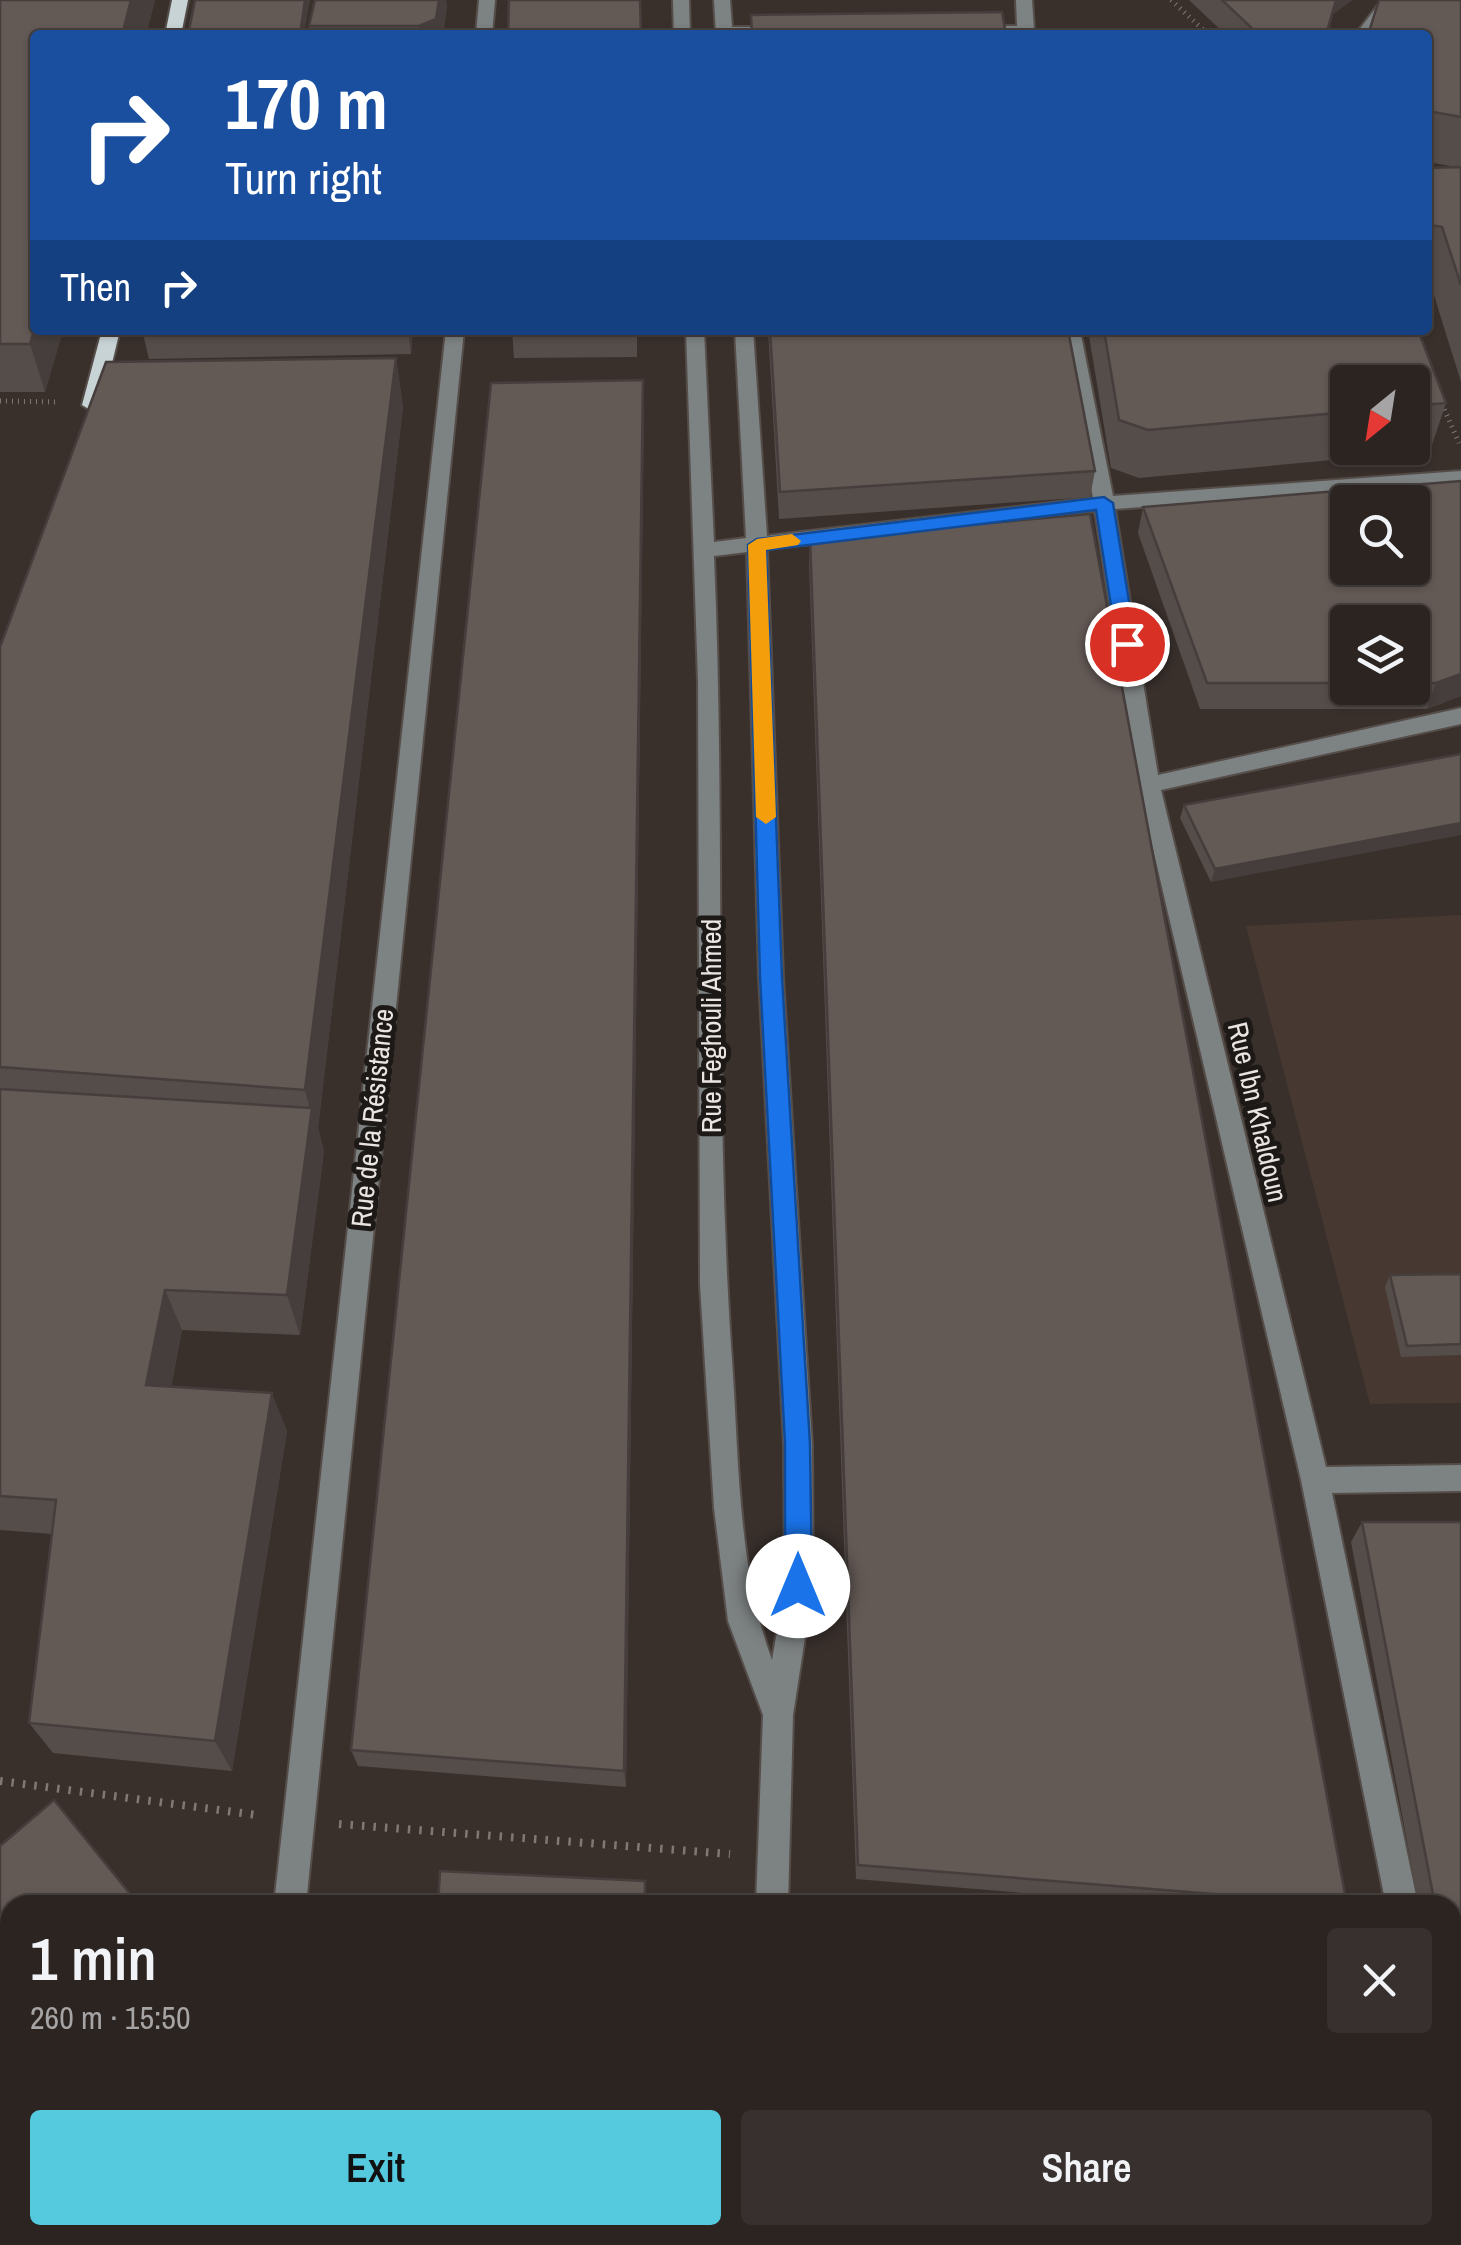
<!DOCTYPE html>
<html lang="en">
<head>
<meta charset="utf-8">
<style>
	body { margin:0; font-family:"Archivo Narrow",sans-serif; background:#37302e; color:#f1f3f6; height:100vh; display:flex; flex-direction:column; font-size:38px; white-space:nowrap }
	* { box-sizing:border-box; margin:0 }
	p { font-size:32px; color:#a6a4a5 }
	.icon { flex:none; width:55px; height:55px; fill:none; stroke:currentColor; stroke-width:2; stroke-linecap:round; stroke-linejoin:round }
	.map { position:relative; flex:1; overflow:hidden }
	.panel { position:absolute; left:0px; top:1895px; width:1462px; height:350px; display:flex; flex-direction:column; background:#2b2421; border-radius:30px 30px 0 0; box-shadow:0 2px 8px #0004,0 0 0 2px #47413f }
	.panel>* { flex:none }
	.top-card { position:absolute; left:30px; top:30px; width:1402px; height:305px; border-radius:10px; box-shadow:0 2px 8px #0004,0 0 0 2px #47413f; background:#1a4fa0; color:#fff; overflow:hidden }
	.needle { width:65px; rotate:210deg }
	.fabs { position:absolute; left:1330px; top:365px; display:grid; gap:20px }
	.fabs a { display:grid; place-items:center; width:100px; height:100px; border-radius:10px; background:#2b2421; box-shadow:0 2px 8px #0004,0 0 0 2px #47413f; font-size:50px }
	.pin { position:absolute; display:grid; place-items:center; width:85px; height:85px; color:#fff; margin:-42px; border:5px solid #fff; border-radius:50%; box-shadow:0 2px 10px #0007 }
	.me { position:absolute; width:110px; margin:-55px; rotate:0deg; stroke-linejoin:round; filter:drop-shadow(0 0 8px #0008) }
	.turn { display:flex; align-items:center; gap:35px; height:210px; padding:0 30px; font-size:45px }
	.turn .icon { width:130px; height:130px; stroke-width:2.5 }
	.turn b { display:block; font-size:70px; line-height:85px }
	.then { display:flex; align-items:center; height:95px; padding:0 30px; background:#0003; gap:20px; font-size:38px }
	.round { display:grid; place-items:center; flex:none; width:105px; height:105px; border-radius:10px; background:#37302e }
	.overview { display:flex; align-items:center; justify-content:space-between; height:170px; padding:0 30px }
	h1 { font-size:60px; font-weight:600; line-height:75px }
	.cta { display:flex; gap:20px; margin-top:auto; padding:20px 30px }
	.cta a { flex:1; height:115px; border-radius:10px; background:#55cadf; color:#111; font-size:40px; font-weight:600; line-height:115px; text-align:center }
	.cta a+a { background:#37302e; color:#f1f3f6 }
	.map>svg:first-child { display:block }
	.built { fill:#473831 }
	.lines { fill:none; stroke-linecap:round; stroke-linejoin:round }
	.minor-casing { stroke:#554d49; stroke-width:4 }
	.major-casing { stroke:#554d49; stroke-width:4 }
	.path-far1 { stroke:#7f7874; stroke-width:5; stroke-dasharray:1 5; stroke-linecap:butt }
	.path { stroke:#7f7874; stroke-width:8; stroke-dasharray:2.5 9; stroke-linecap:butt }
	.minor { fill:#7d8283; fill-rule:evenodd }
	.major { fill:#c8d3d5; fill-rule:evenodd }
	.wall { fill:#554d49; fill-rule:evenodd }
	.shaded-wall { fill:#453e3c }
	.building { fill:#635955; stroke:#453e3c; stroke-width:2.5; fill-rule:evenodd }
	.route { fill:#1a73e8; stroke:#114b97; stroke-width:2.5 }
	.slow { fill:#f59e0b }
	.labels { text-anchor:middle; stroke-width:10; stroke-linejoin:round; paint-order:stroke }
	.street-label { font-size:28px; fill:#eae4e2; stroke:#1d1917 }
</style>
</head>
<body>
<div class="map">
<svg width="1461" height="2245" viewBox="0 0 1461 2245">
	<rect width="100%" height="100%" fill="#39302c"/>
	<g class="built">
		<polygon points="1461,915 1461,1403 1370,1404 1246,926"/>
		<polygon points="1461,2107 1461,2245 1355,2245 1354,2235 1452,2235 1453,2108"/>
	</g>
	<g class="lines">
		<g class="minor-casing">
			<g id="minor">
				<polygon points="479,0 495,0 492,35 476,35"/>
				<polygon points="673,0 689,0 690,35 674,35"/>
				<polygon points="714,0 730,0 732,27 781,27 789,32 716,35"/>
				<polygon points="1016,0 1032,0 1034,29 1043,35 968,35 963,31 971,26 1017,26"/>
				<polygon points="1382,0 1399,0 1371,35 1355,35"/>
				<polygon points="446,330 464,330 306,1905 274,1905"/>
				<path d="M686 330H704L714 542 746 538 735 330H753L767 536 1093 498 1062 330H1080L1113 496 1461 471V483L1115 509 1158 775 1461 708V724L1161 790 1326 1467 1461 1465V1491L1332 1493 1418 1905H1386L1301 1480 1138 785 1095 511 767 549 783 977 812 1445 813 1586 793 1715 788 1905H756L763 1715 728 1621 714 1508 700 1285 698 682ZM747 552 759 977 784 1445 785 1586 772 1660C739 1571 739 1470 733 1375 713 1103 726 829 714 556Z"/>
				<polygon points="1452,1974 1461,1975 1461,2007 1452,2006"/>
				<polygon points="239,2235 273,2235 272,2245 238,2245"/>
				<rect x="752" y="2235" width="34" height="10"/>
				<polygon points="1017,2235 1057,2235 1061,2245 1021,2245"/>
			</g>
		</g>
		<g class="major-casing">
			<g id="major">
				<polygon points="172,0 188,0 181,35 165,35"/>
				<polygon points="102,330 120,330 102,405 92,411 82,405"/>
			</g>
		</g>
		<g class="path-far1">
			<polyline points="1171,0 1209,35"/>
			<polyline points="0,401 59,402"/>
			<polyline points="1442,404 1459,443"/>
		</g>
		<g class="path">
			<polyline points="0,1781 257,1815"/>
			<polyline points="339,1824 730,1854"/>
		</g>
		<use href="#minor" class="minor"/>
		<use href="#major" class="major"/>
	</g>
	<g class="wall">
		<polygon points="0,0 155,0 146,35 35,35 35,330 63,330 45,392 0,392"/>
		<polygon points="641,0 641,35 508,35"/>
		<polygon points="1189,0 1352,0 1333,14 1328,35 1226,35"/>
		<polygon points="1461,0 1461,382 1428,276 1428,168 1456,167 1428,162 1428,35"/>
		<polygon points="447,6 443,35 311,35 309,26"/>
		<polygon points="142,330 413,330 411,354 149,359"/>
		<polygon points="512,330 637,330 637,357 514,358"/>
		<polygon points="768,330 1068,330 1095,471 1090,497 779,519"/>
		<path d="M1088 330H1418L1446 403 1430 451 1139 478 1111 468ZM1348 382H1412V448H1348Z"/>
		<polygon points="396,358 403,407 318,1128 324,1151 300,1335 182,1330 171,1387 287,1431 232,1771 53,1753 29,1723 52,1534 0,1530 0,647"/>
		<polygon points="644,407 626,1787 358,1766 351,1750"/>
		<path d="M1461 481V696L1427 709H1200L1138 533 1143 507ZM1348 502H1412V568H1348ZM1348 622H1412V688H1348Z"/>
		<polygon points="810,539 1347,1905 1166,1905 856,1879 809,565"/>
		<polygon points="1461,754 1211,882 1180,818 1184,805"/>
		<polygon points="1461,1274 1461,1355 1401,1357 1385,1287 1390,1275"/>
		<polygon points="1362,1522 1461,1522 1461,1953 1452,1953 1452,1905 1419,1905 1351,1542"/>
		<polygon points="847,2235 964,2235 965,2245 847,2245"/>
		<polygon points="1195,2235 1316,2235 1318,2245 1197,2245"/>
	</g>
	<g class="shaded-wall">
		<polygon points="131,0 155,0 146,35 122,35"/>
		<polygon points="305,0 310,0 304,35 300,35"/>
		<polygon points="439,0 446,0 447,6 443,35 420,35 419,26"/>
		<polygon points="1336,0 1352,0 1333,14 1326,35"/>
		<polygon points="35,327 35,330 63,330 45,392 30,344"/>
		<polygon points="408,330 413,330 411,354"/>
		<polygon points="396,358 403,407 318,1128 324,1151 300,1335 287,1295 311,1113 305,1090"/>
		<polygon points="643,380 644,407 626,1787 624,1771"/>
		<polygon points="1461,674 1461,696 1427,709 1436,683"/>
		<polygon points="1461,823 1461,835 1211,882 1215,869"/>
		<polygon points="165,1290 182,1330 164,1423 146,1385"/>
		<polygon points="272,1393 287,1431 232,1771 215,1741"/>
		<polygon points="10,2047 10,2083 8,2084 0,2078 0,2056"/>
		<polygon points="0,2121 10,2135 10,2146 0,2132"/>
		<polygon points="30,2235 54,2235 43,2245 19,2245"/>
	</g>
	<g class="building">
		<polygon points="0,0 131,0 122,35 35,35 35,327 30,344 0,344"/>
		<polygon points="195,0 305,0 300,35 188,35"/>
		<polygon points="315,0 439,0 436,19 419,26 309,26"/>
		<polygon points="509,0 640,0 641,33 508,35"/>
		<polygon points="1222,0 1336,0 1326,35 1259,35"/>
		<polygon points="1379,0 1461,0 1461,117 1428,111 1428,35 1368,35"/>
		<polygon points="1002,12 1006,35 752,35 751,15"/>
		<polygon points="1461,167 1461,285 1442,227 1428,225 1428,168"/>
		<polygon points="512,330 617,330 512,331"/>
		<polygon points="770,330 1068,330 1095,471 780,492"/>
		<polygon points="1104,330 1418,330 1446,403 1412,406 1412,382 1348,382 1348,412 1148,430 1119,420"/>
		<polygon points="396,358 305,1090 0,1067 0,647 106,362"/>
		<polygon points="643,380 624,1771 351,1750 491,383"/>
		<path d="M1461 481V674L1436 683H1412V622H1348V683H1207L1143 507ZM1348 502H1412V568H1348Z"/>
		<polygon points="1090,514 1347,1905 858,1865 810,539"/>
		<polygon points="1461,754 1461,823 1215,869 1184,805"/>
		<polygon points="0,1089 312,1108 287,1295 165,1290 146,1385 272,1393 215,1741 29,1723 56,1500 0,1496"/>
		<polygon points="1461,1274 1461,1344 1407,1346 1390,1275"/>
		<polygon points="1362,1522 1461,1522 1461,1939 1452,1940 1452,1905 1435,1905"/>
		<polygon points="54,1800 139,1905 10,1905 10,2047 0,2056 0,1846"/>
		<polygon points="440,1871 645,1881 645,1905 438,1905"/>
		<polygon points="0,2132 10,2146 10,2235 30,2235 19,2245 0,2245"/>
		<polygon points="300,2235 645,2235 645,2245 299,2245"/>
		<polygon points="854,2235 964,2235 965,2245 854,2245"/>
		<polygon points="1207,2235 1316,2235 1318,2245 1208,2245"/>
	</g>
	<polygon class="route" points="1104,497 1113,503 1136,644 1127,651 1117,644 1096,510 766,550 782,977 810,1444 812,1586 808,1595 798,1599 789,1595 785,1586 785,1444 760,977 748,545 757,539"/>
	<polygon class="slow" points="792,534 801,541 798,545 766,550 776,817 766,824 756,817 748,545 757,539"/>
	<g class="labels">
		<g class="street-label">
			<text transform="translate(711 1026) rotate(-90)" y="10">Rue Feghouli Ahmed</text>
			<text transform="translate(1258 1112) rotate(77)" y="10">Rue Ibn Khaldoun</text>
			<text transform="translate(372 1118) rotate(-84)" y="10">Rue de la Résistance</text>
		</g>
	</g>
</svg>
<div class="fabs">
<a><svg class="needle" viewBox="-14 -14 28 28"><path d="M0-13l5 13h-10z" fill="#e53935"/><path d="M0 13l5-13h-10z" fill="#a6a4a5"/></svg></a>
<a><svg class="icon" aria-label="search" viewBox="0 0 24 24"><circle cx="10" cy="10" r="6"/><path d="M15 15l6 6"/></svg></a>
<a><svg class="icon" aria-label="layers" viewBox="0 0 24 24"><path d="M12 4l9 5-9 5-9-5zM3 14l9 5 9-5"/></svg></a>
</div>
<div class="pin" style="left:1127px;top:644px;background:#d93025"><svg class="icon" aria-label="arrive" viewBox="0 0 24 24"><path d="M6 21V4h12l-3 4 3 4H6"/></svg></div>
<svg class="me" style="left:798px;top:1586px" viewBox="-20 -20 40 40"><circle r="19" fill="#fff"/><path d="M0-13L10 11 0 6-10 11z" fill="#1a73e8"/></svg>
<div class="top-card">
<div class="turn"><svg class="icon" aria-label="right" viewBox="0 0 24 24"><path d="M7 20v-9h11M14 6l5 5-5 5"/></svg><div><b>170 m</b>Turn right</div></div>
<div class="then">Then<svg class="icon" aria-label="right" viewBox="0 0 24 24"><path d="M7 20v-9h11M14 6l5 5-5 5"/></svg></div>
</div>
<section class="panel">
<div class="overview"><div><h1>1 min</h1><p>260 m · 15:50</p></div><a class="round"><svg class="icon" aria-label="close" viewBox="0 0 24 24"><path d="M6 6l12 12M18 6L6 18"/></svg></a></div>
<div class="cta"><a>Exit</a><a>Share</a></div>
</section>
</div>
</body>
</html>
